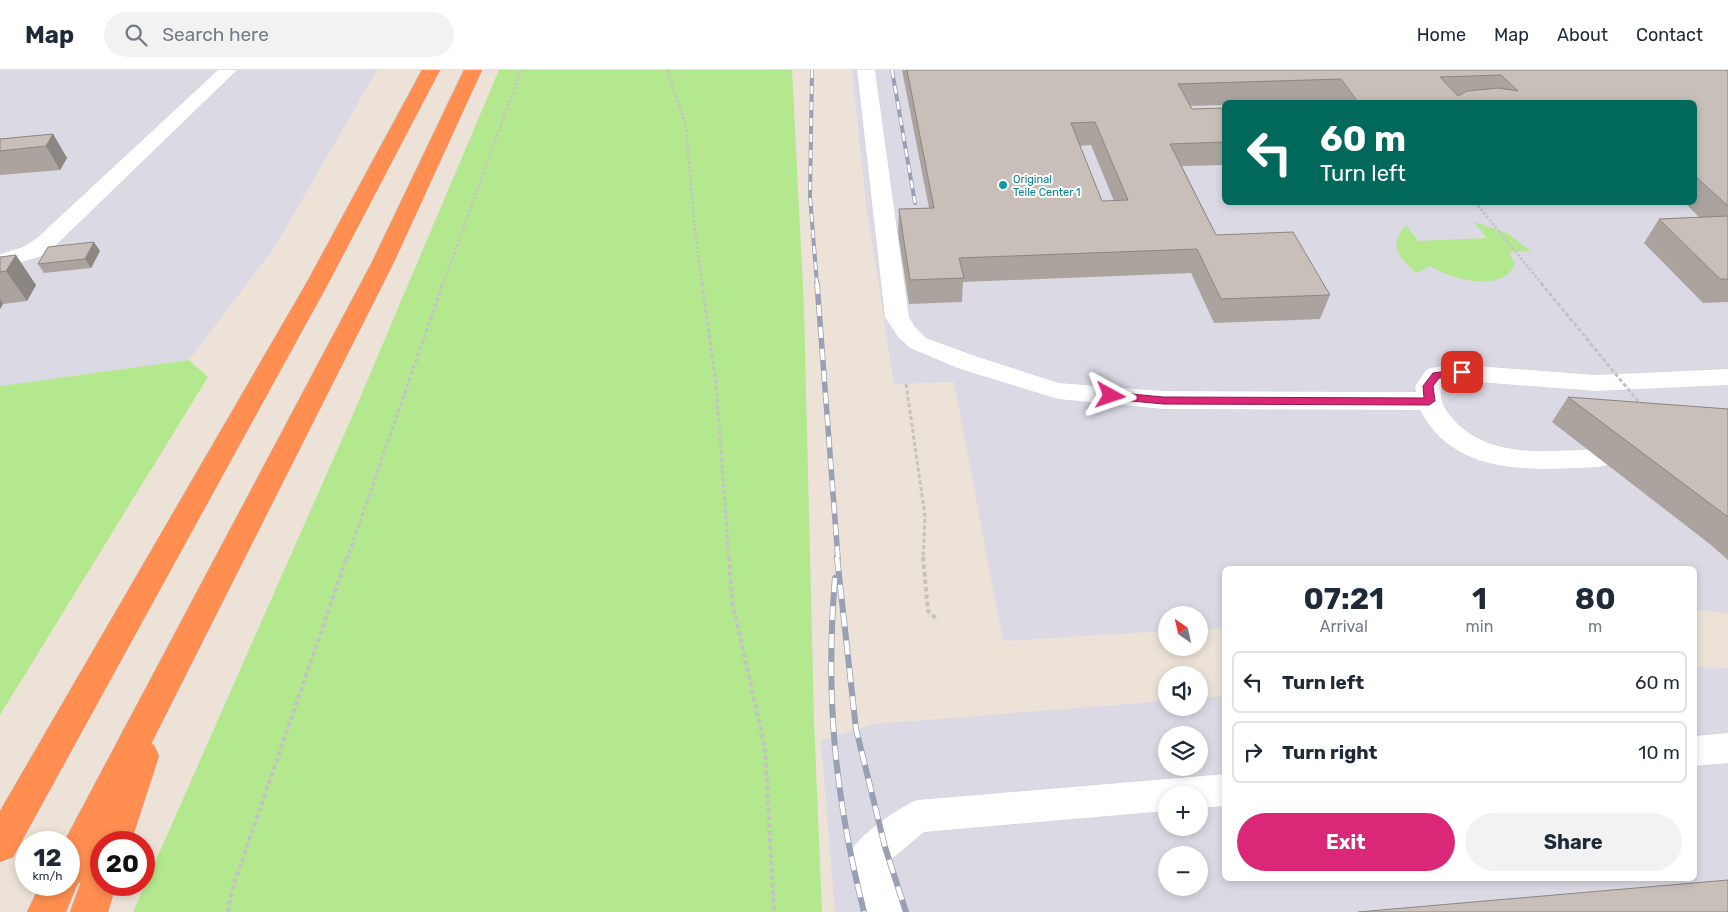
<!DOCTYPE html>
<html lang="en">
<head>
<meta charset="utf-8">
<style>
	body { margin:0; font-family:Rubik,sans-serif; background:#f2f2f3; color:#1f2937; height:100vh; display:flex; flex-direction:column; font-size:19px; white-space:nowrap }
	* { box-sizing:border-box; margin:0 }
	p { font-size:16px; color:#747a83 }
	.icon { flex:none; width:28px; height:28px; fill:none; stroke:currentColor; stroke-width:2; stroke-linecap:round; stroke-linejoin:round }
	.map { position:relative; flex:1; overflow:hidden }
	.side { position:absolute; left:1222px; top:496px; width:475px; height:315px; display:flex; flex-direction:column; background:#fff; border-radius:8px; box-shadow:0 2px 8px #0003 }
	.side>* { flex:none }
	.guide { position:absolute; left:1222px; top:30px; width:475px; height:105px; border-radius:8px; box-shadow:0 2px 8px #0003; background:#00695c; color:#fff; overflow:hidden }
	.needle { width:32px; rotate:326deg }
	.controls { position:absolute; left:1158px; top:536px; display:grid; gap:10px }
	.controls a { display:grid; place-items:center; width:50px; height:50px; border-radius:50%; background:#fff; box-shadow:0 2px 8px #0003; font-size:25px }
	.speed { position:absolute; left:15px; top:761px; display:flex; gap:10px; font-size:25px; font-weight:700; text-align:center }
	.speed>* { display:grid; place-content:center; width:65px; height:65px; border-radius:50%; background:#fff; box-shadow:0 2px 8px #0003; line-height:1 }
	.speed small { font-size:12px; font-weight:400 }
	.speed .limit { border:8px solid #d22; background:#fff; color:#111 }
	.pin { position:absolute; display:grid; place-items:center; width:42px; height:42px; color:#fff; margin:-21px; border-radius:10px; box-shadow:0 2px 8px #0006 }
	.me { position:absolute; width:55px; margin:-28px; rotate:95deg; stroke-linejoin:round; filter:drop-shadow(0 0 4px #0008) }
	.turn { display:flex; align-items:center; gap:18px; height:105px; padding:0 15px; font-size:22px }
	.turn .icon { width:65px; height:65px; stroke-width:2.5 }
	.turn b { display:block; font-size:35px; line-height:42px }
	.eta { display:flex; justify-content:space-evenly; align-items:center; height:85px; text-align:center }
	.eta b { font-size:30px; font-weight:700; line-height:35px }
	.primary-button { display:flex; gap:10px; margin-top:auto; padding:10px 15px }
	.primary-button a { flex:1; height:58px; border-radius:30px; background:#db2777; color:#fff; font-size:20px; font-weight:700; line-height:58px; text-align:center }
	.primary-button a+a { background:#f2f2f3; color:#1f2937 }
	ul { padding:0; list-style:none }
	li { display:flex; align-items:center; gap:15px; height:62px; margin:0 10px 8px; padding:0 5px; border:2px solid #e0e1e3; border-radius:8px }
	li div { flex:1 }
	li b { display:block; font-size:19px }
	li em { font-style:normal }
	header { display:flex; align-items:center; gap:30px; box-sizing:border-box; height:70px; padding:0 25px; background:#fff; border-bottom:1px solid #e0e1e3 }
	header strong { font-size:24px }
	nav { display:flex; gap:28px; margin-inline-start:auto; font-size:18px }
	.search { width:350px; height:45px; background:#f2f2f3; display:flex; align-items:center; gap:12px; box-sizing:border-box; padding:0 18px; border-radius:28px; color:#747a83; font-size:19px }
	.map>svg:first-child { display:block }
	.industrial { fill:#dbd9e3; fill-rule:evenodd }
	.green { fill:#b4e88f }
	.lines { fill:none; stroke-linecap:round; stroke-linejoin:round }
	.minor-casing { stroke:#cdd3e3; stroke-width:1 }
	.highway-casing { stroke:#c3c3c3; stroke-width:1 }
	.path-far2 { stroke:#c3c3c3; stroke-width:2.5; stroke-dasharray:2.5 2; stroke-linecap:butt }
	.path-far1 { stroke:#c3c3c3; stroke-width:3; stroke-dasharray:4 2.5; stroke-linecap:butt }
	.path { stroke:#c3c3c3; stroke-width:4; stroke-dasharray:4.5 3; stroke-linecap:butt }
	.minor { fill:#fff; fill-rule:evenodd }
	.highway { fill:#ff8e50; fill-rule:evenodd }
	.rail-far2-casing { stroke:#9aa0b4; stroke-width:4 }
	.rail-far1-casing { stroke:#9aa0b4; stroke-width:5.5 }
	.rail-casing { stroke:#9aa0b4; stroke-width:6 }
	.rail-far2 { stroke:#fff; stroke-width:2.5; stroke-dasharray:8; stroke-linecap:butt }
	.rail-far1 { stroke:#fff; stroke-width:4; stroke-dasharray:11; stroke-linecap:butt }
	.rail { stroke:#fff; stroke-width:4.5; stroke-dasharray:14; stroke-linecap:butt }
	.path-bridge-far1 { stroke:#c3c3c3; stroke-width:2.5; stroke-dasharray:2.5 2; stroke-linecap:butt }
	.path-bridge { stroke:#c3c3c3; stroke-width:3; stroke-dasharray:4 2.5; stroke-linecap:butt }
	.wall { fill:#aba49e; fill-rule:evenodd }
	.shaded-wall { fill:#8b8681 }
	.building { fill:#c7bfb8; stroke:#8b8681; fill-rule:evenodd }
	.route { fill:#db2777; stroke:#8e194d }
	.culture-dot { fill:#0f9aa8; stroke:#fff; stroke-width:2 }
	.labels { text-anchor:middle; stroke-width:4; stroke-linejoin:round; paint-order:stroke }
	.far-culture-label { font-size:11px; fill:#0d838f; stroke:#fff; text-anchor:start }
</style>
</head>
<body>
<header>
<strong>Map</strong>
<div class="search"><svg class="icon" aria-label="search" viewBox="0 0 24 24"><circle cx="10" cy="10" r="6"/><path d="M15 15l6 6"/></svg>Search here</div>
<nav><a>Home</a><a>Map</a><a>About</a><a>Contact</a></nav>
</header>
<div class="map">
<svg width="1728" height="842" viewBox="0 0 1728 842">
	<rect width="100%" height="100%" fill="#ece2d8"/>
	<g class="industrial">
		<polygon points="0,0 377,0 274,178 189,290 0,316"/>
		<path d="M852 0H1728V543L1695 540V499H1225V558L1199 560V545H1166V561L1003 571 954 312 894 314 866 133ZM1225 32H1695V132H1225Z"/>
		<path d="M1695 597 1728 598V842H835L821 670 875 654 1166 631V638H1199V628L1225 626V809H1695ZM1166 665H1199V698H1166ZM1166 725H1199V758H1166ZM1166 785H1199V818H1166Z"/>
	</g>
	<g class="green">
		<polygon points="499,0 792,0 804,238 814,650 822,842 133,842 351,349"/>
		<path d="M1474 152 1507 163 1531 181 1509 182 1515 193C1505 224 1450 209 1430 196L1417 203C1399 188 1387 176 1406 155L1418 171 1487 168Z"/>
		<polygon points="189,290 208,307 0,645 0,316"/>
	</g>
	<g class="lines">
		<g class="minor-casing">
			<g id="minor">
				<polygon points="218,0 237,0 53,178 39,187 0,198 0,184 23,177 37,168"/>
				<path d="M857 0H875L909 247 915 257 926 268 978 287 1059 313 1163 321 1416 322 1415 316 1427 299 1451 294 1596 305 1728 299V315L1596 321 1451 310 1444 311C1438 320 1441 332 1446 340 1481 391 1546 381 1599 379L1608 381 1612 388 1608 395 1599 397C1535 400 1455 408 1420 340L1163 339 1058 329 960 299 910 278 898 267 885 247Z"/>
				<polygon points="1728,663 1728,693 1695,696 1695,666"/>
				<path d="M1225 704V736L1199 738V725H1166V741L924 762 887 793 903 842H865C862 832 848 793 849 786 852 769 901 736 917 730Z"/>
			</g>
		</g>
		<g class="highway-casing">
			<g id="highway">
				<polygon points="422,0 440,0 329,212 13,787 0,792 0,741 307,212"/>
				<polygon points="464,0 482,0 394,192 151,674 154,675 159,686 131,772 101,772 101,784 98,779 92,792 101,788 101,815 116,815 108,842 70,842 81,812 78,813 66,842 27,842 40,815 69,815 69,772 64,772 372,192"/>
			</g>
		</g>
		<g class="path-far2">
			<polyline points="667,0 686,56 695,162 702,214"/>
			<polyline points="443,214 521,0"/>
		</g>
		<g class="path-far1">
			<polyline points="702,213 716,314 729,489"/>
			<polyline points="906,314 925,446 923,489"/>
			<polyline points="347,489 443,213"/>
		</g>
		<g class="path">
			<polyline points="729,487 732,531 765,678 774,842"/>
			<polyline points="923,487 928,541 938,550"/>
			<polyline points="228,842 231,823 347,487"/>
		</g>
		<use href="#minor" class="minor"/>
		<use href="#highway" class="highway"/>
		<g class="rail-far2-casing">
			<g id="rail-far2">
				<polyline points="812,0 810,126 817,214"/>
				<polyline points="892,0 915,133"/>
			</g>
		</g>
		<g class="rail-far1-casing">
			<polyline id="rail-far1" points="817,213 838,489"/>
		</g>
		<g class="rail-casing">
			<g id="rail">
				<polyline points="837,487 856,659 885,777 906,842"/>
				<path d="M835 508C825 626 835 727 864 842"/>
			</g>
		</g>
		<use href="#rail-far2" class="rail-far2"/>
		<use href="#rail-far1" class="rail-far1"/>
		<use href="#rail" class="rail"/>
		<polyline class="path-bridge-far1" points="1475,132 1542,214"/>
		<polyline class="path-bridge" points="1541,213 1641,335"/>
	</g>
	<g class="wall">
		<path d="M902 0H1728V232L1703 233 1644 173 1659 149 1699 147 1684 132H1695V32H1225V35L1190 36 1192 39 1225 38V95L1182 96 1216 165 1330 225 1320 249 1214 253 1191 203 963 212 962 232 909 234 898 163 899 139 929 138ZM1091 75 1114 131H1102L1080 76Z"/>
		<polygon points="53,64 67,88 60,100 0,105 0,69"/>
		<polygon points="100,181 91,198 44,203 38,194"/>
		<polygon points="0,187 36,215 27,231 3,234 0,239"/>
		<polygon points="1568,327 1728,339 1728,490 1711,475 1552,352"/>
	</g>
	<g class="shaded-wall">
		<polygon points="53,64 67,88 60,100 46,76"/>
		<polygon points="94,172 100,181 91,198 85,189"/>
		<polygon points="16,185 36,215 27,231 6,201"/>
		<polygon points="0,229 3,234 0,239"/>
	</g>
	<g class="building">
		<path d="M907 0H1728V136L1695 106V32H1358L1341 9 1178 14 1192 39 1225 38V72L1170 74 1216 165 1293 162 1330 225 1221 229 1197 179 959 188 964 208 910 210 899 139 934 138ZM1501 5 1518 21 1499 18 1467 21 1458 26 1440 7ZM1095 52 1128 130 1102 131 1071 53Z"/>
		<polygon points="53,64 46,76 0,81 0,69"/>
		<polygon points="1728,146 1728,209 1720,209 1659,149"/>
		<polygon points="94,172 85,189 38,194 48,177"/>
		<polygon points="16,185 6,201 0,202 0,187"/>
		<polygon points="1568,327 1728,339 1728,447"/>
		<polygon points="1728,810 1728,842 1358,842"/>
	</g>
	<polygon class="route" points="1462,299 1466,300 1466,305 1439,308 1433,316 1435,331 1429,335 1163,334 1111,329 1105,326 1111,322 1163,327 1424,328 1423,316 1433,303"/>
	<circle class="culture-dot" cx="1003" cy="115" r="5"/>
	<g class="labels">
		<g class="far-culture-label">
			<text x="1013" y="113">Original<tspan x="1013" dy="13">Teile Center 1</tspan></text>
		</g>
	</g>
</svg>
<div class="controls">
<a><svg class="needle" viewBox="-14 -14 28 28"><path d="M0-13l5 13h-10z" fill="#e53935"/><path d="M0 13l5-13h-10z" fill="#747a83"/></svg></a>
<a><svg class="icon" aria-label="sound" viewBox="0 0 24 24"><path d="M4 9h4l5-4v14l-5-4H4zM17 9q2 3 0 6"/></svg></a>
<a><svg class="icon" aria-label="layers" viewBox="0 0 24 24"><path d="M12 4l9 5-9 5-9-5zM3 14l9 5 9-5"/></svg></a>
<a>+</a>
<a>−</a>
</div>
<div class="speed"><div>12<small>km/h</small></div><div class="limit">20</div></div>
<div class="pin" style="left:1462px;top:302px;background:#d93025"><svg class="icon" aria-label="arrive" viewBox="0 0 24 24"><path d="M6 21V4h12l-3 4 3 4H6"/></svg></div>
<svg class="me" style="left:1111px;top:326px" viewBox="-20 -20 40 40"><path d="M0-17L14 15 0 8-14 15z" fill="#db2777" stroke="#fff" stroke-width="4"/></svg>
<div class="guide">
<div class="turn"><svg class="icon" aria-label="left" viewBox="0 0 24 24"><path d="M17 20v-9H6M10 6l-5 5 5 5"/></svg><div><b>60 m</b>Turn left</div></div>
</div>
<section class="side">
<div class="eta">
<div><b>07:21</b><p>Arrival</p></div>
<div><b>1</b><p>min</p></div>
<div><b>80</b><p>m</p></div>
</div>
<ul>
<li><svg class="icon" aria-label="left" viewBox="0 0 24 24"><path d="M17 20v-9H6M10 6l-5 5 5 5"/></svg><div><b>Turn left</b></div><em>60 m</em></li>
<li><svg class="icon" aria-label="right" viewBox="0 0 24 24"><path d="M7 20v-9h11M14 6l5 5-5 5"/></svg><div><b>Turn right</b></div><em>10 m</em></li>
</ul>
<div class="primary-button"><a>Exit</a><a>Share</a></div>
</section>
</div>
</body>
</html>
